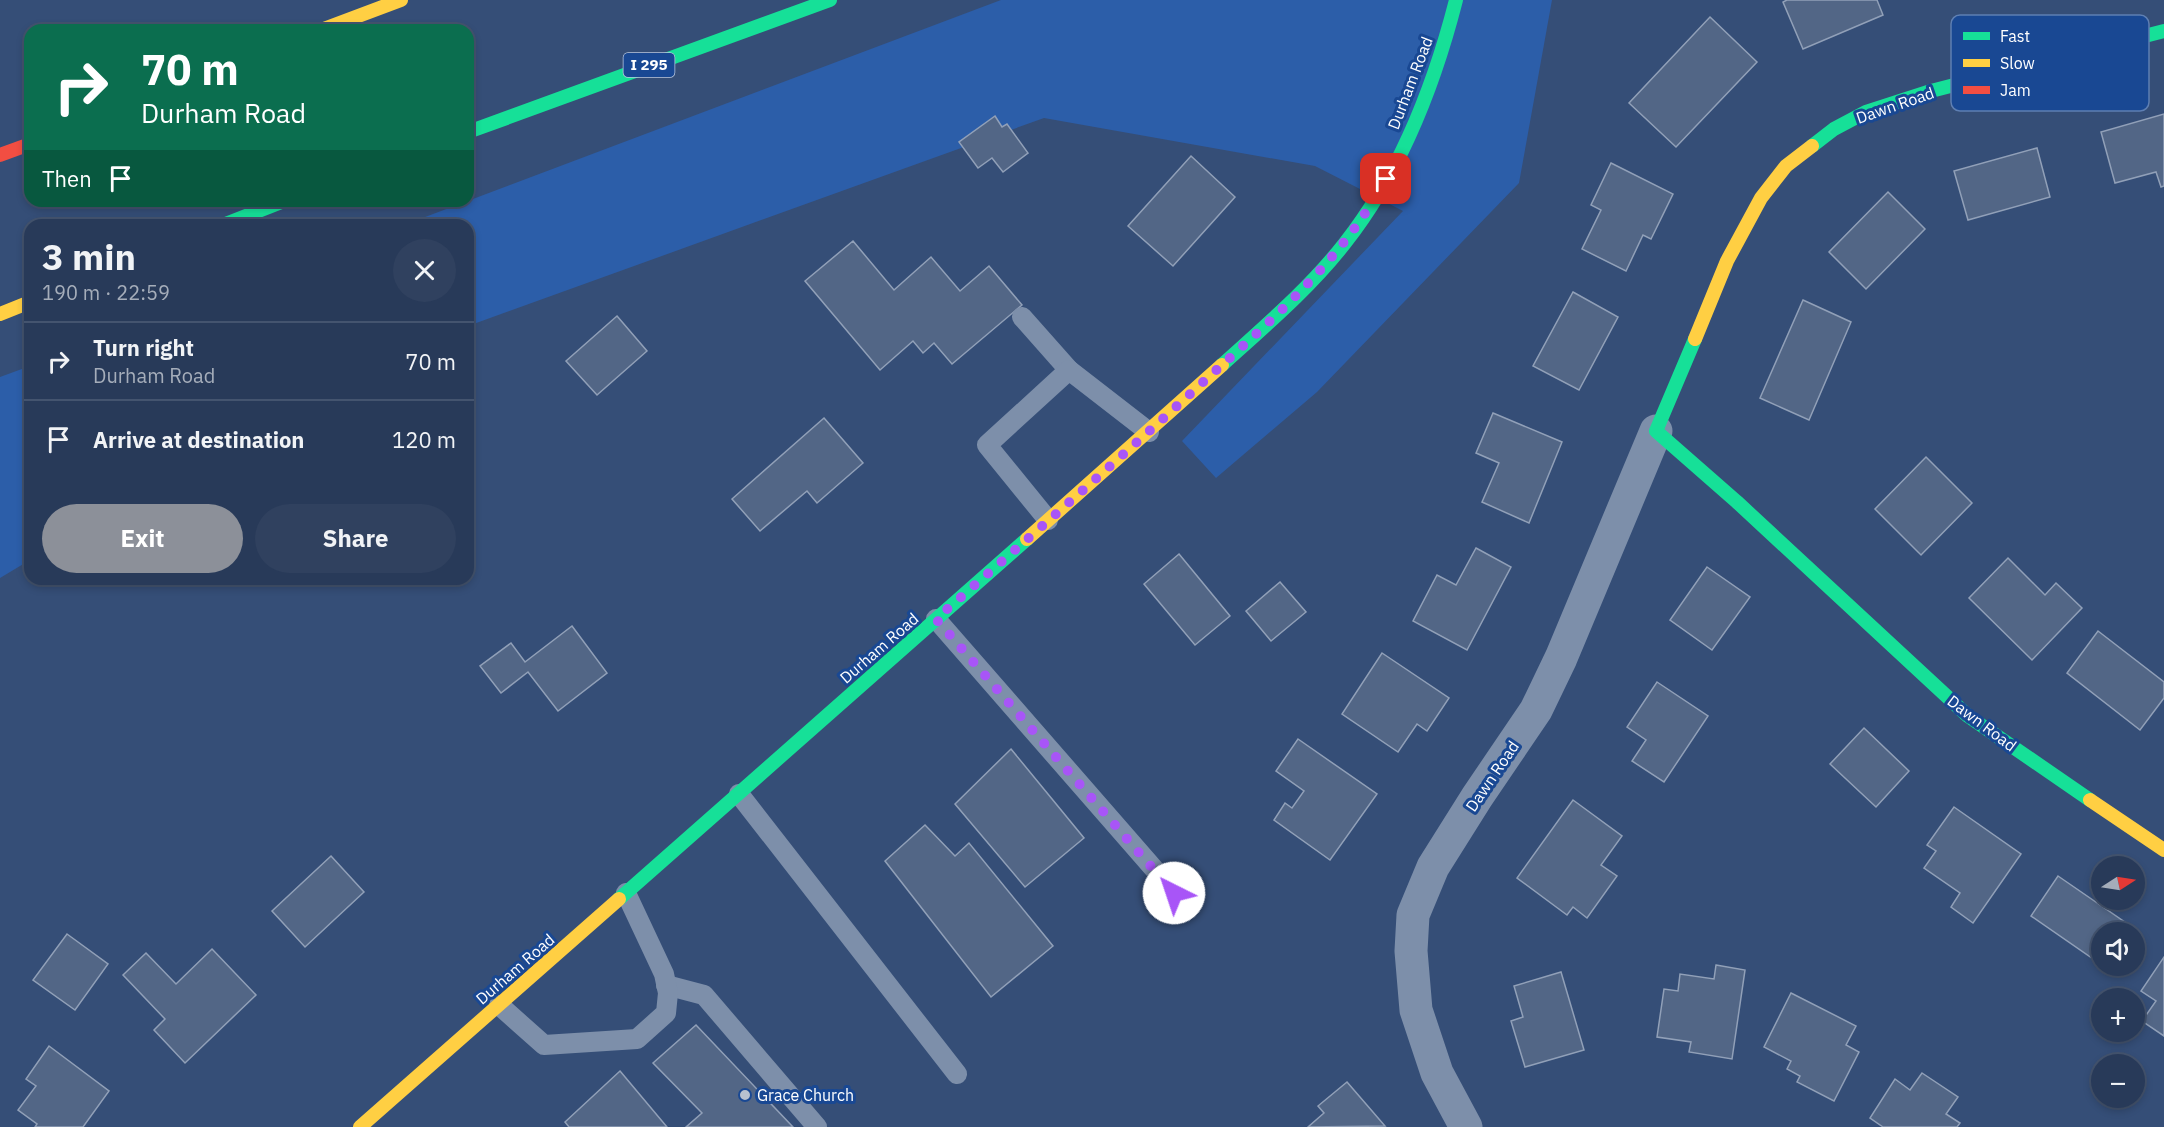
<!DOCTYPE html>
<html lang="en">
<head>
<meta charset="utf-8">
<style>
	body { margin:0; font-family:"IBM Plex Sans",sans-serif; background:#30415f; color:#f1f3f6; height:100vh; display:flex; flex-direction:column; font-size:22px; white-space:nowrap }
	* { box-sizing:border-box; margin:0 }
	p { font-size:20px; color:#a5adba }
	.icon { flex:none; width:33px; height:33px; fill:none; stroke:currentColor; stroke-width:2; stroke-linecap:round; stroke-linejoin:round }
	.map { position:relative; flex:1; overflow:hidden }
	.drawer { position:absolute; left:24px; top:219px; width:450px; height:366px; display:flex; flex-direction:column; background:#283a59; border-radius:18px; box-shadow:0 3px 9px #0003,0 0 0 2px #44546f }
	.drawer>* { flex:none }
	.hud { position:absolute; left:24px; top:24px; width:450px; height:183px; border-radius:18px; box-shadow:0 3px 9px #0003,0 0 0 2px #44546f; background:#0b6e4f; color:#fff; overflow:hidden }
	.needle { width:39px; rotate:78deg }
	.fabs { position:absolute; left:2091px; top:856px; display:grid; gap:12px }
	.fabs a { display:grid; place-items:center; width:54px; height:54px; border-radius:50%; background:#283a59; box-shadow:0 3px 9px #0003,0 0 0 2px #44546f; font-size:30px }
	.pin { position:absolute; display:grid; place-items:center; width:51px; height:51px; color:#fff; margin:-26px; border-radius:12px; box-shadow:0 3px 9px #0006 }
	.me { position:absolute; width:66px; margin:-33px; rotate:319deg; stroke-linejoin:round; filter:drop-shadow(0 0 4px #0008) }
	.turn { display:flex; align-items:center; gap:21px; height:126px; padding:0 18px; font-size:27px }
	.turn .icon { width:78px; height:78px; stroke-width:2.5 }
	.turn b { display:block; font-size:42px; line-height:51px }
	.then { display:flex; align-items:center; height:57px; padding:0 18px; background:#0003; gap:12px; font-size:22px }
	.round { display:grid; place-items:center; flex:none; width:63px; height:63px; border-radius:32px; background:#30415f }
	.head { display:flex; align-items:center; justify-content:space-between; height:102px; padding:0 18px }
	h1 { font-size:36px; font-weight:700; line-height:45px }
	.cta { display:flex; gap:12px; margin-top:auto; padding:12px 18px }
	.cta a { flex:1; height:69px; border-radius:36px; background:#8c9099; color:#fff; font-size:24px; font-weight:700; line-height:69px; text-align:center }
	.cta a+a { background:#30415f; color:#f1f3f6 }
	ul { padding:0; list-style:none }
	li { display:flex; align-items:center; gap:18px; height:78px; padding:0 18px; border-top:2px solid #44546f }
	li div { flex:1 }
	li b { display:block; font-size:22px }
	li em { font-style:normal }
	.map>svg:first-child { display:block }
	.green { fill:#2c5ea9 }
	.building { fill:#526686; stroke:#91a0b8; stroke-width:1.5 }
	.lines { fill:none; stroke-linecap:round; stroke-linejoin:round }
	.lane { stroke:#7d8faa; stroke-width:20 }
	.street { stroke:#7d8faa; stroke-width:33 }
	.fast { stroke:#16e098; stroke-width:14 }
	.slow { stroke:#ffcf43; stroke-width:14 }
	.jam { stroke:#f24e42; stroke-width:14 }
	.route { stroke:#a855f7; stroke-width:10; stroke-dasharray:0 18 }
	.poi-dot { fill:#b8c1cf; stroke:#194893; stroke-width:2 }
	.labels { text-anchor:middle; stroke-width:6; stroke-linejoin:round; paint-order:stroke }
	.shield { fill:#194893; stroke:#bac8df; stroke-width:1.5 }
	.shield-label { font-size:15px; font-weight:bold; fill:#fff }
	.street-label { font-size:16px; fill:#fff; stroke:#194893 }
	.poi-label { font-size:16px; fill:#fff; stroke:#194893; text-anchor:start }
	.key { fill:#194893; stroke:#5e7fb3; stroke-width:1.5 }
	.key-label { font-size:16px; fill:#fff }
</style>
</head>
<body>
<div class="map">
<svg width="2164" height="1127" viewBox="0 0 2164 1127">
	<rect width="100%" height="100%" fill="#354e77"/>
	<g class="green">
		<polygon points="1001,0 1552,0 1519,183 1317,392 1216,478 1182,441 1403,211 1315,166 1044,118 468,326 468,225 404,225"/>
		<polygon points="30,366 30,560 0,578 0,377"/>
	</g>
	<g class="building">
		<polygon points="1787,0 1877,0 1883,15 1803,49 1783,2"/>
		<polygon points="1710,17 1757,62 1676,147 1629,103"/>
		<polygon points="2164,114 2164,186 2161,187 2156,172 2115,183 2101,132"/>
		<polygon points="995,116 1002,127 1007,124 1028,153 1003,172 992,158 978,168 959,142"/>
		<polygon points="2037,148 2050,197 1968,220 1954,171"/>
		<polygon points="1191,156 1235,197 1173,266 1128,226"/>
		<polygon points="1611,163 1673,194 1651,239 1643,235 1626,271 1582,249 1601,210 1591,205"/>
		<polygon points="1888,192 1925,229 1866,289 1829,252"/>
		<polygon points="853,241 894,290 931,257 960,291 989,266 1022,305 952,364 934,343 923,353 913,341 880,370 805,281"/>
		<polygon points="1573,292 1618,317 1579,390 1533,366"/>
		<polygon points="1803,300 1851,322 1809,420 1760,398"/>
		<polygon points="617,316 647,351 597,395 566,361"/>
		<polygon points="1493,413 1562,442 1529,523 1482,502 1499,463 1476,453"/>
		<polygon points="824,418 863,463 817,503 807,491 760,531 732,499"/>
		<polygon points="1926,457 1972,503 1921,555 1875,509"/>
		<polygon points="1476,548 1511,567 1467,650 1413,621 1437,575 1456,585"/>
		<polygon points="1179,554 1230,616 1195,645 1144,584"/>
		<polygon points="2008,558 2045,595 2056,583 2082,608 2032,660 1969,598"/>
		<polygon points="1707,567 1750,597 1712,650 1670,620"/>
		<polygon points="1280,582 1306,612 1271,641 1246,611"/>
		<polygon points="572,626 607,673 558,711 528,672 501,693 480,666 511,643 525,662"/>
		<polygon points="2098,631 2164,682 2164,698 2140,730 2067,673"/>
		<polygon points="1382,653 1449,698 1427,731 1417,724 1398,752 1342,714"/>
		<polygon points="1657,682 1708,716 1664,782 1632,761 1646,740 1627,727"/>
		<polygon points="1864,728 1909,771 1876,807 1830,764"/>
		<polygon points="1298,739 1377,794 1330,860 1274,820 1285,803 1292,808 1304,791 1276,771"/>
		<polygon points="1011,749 1084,838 1025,887 955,804"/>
		<polygon points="1573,800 1622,836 1601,865 1617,876 1587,918 1573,907 1567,915 1517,878"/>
		<polygon points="1954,807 2021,854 1973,923 1951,907 1960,893 1924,868 1936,851 1927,845"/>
		<polygon points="925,825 955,856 969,843 1053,946 991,997 885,861"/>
		<polygon points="331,856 364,892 305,947 272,911"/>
		<polygon points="2058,876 2132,927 2128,933 2102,933 2102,965 2031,916"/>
		<polygon points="67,934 108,964 75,1010 33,980"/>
		<polygon points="212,949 256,995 185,1063 154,1030 165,1019 123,975 146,953 176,984"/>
		<polygon points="2164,957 2164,1036 2142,1021 2156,1001 2141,991"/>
		<polygon points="1716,965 1745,970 1732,1059 1689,1052 1691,1042 1657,1037 1664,989 1678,991 1680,974 1714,979"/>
		<polygon points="1561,972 1584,1050 1525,1067 1511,1021 1523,1017 1514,986"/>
		<polygon points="1791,993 1856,1026 1846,1045 1859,1052 1834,1101 1797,1082 1800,1076 1787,1069 1791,1061 1764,1047"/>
		<polygon points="696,1025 793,1127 686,1127 702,1113 653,1063"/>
		<polygon points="49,1046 109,1091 83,1127 35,1127 37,1124 18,1110 36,1086 26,1079"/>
		<polygon points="620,1071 667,1127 569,1127 565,1122"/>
		<polygon points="1922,1073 1958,1097 1946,1114 1960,1123 1957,1127 1883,1127 1870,1118 1895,1079 1910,1090"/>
		<polygon points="1347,1082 1385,1126 1308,1127 1324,1113 1318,1106"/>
	</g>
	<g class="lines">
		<g class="lane">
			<polyline points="1022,317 1069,370"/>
			<polyline points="1048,520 987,445 1069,370 1149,432"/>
			<polyline points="936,619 1175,893"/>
			<polyline points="739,794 957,1074"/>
			<polyline points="666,985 704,995 817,1127"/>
			<polyline points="499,1005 544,1045 637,1039 666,1013 668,993 664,974 626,893"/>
		</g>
		<polyline class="street" points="1466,1127 1437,1073 1416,1010 1411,951 1413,915 1433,867 1477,797 1536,710 1561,658 1656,431"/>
		<g class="fast">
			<polyline points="468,132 830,0"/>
			<polyline points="1812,146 1834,129 1866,112 1931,91 2164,31"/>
			<polyline points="223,225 284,201"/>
			<polyline points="1695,339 1656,431 1737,502 1968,716 2090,800"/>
			<path d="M1222 365C1265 326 1310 288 1345 243 1401 172 1434 86 1456 0"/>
			<polyline points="619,899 1027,539"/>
		</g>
		<g class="slow">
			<polyline points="321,30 401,0"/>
			<polyline points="0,314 30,302"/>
			<polyline points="1695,339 1727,261 1761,198 1786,166 1812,146"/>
			<polyline points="1027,539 1222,365"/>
			<polyline points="2090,800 2164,850"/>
			<polyline points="360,1127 619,899"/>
		</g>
		<polyline class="jam" points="0,155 30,144"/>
	</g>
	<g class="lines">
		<path class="route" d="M1174 893 936 619C1025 541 1114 464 1201 384 1269 322 1341 262 1386 179"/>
	</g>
	<circle class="poi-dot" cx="745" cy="1095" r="6"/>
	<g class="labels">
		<rect class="shield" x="623.5" y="53" width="51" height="24" rx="4.5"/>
		<g class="shield-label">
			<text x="649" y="70">I 295</text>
		</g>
		<g class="street-label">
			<text transform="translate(1410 83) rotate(-69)" y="6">Durham Road</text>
			<text transform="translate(1895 105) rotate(-19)" y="6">Dawn Road</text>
			<text transform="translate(879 648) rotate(-41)" y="6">Durham Road</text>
			<text transform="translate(1982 723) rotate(37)" y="6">Dawn Road</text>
			<text transform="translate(1492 776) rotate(-56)" y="6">Dawn Road</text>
			<text transform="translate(515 969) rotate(-41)" y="6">Durham Road</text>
		</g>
		<g class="poi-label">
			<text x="757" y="1101">Grace Church</text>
		</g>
	</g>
	<rect x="1951" y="15" width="198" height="96" rx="9" class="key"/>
	<rect x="1963" y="32" width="27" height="8" fill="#16e098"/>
	<rect x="1963" y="59" width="27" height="8" fill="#ffcf43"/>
	<rect x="1963" y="86" width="27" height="8" fill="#f24e42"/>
	<g class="key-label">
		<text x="2000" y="42">Fast</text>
		<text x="2000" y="69">Slow</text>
		<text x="2000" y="96">Jam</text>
	</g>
</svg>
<div class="fabs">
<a><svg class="needle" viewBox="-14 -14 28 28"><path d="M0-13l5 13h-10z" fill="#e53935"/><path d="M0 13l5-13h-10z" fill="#a5adba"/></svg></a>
<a><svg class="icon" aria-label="sound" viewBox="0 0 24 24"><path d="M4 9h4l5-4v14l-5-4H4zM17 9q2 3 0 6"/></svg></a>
<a>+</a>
<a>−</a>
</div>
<div class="pin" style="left:1386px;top:179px;background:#d93025"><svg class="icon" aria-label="arrive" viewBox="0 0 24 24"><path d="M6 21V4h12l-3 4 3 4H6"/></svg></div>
<svg class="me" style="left:1174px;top:893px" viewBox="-20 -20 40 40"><circle r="19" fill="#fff"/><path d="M0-13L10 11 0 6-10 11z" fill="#a855f7"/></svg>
<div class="hud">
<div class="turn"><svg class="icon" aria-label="right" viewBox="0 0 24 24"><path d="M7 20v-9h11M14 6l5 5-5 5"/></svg><div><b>70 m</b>Durham Road</div></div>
<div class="then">Then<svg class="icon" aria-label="arrive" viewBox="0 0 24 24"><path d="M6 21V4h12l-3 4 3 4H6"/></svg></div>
</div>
<section class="drawer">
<div class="head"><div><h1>3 min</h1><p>190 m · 22:59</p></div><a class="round"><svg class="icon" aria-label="close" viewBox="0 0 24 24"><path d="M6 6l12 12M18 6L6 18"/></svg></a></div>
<ul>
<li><svg class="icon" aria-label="right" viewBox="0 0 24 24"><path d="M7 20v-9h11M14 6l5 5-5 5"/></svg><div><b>Turn right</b><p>Durham Road</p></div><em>70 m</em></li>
<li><svg class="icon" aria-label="arrive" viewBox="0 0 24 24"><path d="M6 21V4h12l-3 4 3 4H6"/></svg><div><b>Arrive at destination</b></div><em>120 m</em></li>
</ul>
<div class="cta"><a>Exit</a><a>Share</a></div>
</section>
</div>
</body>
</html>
